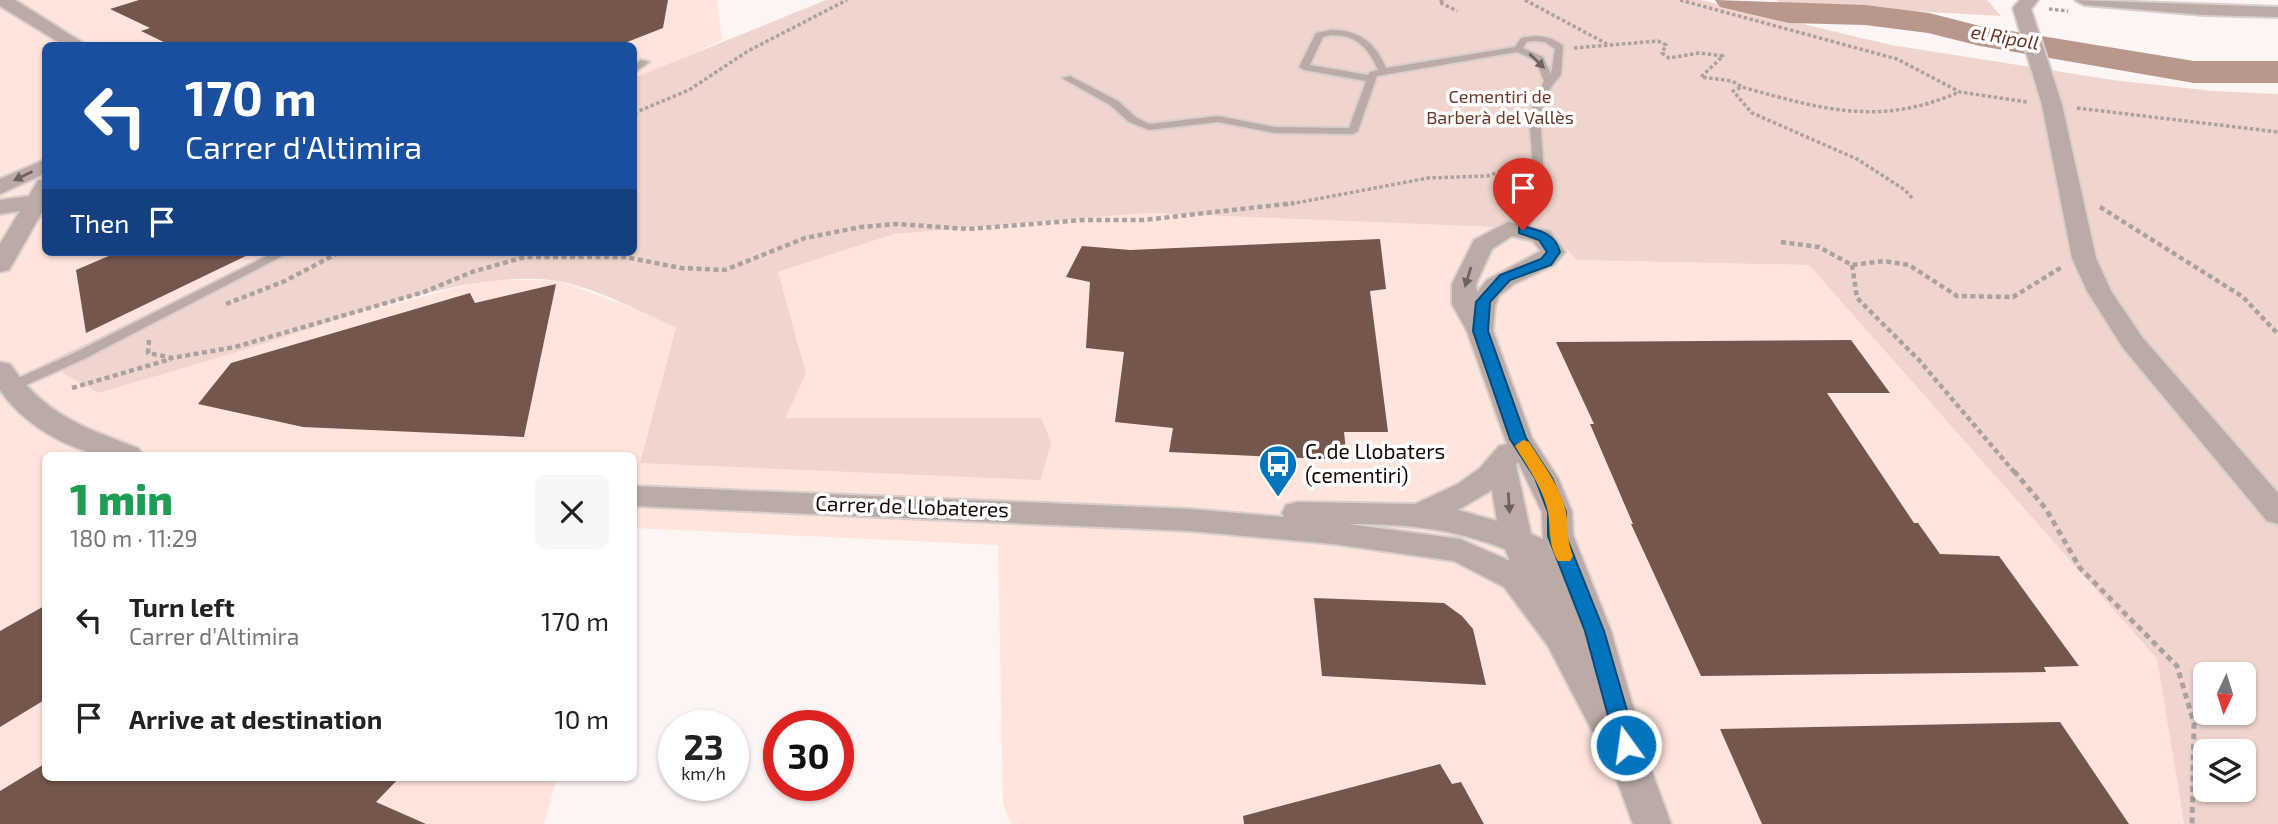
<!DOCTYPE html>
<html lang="en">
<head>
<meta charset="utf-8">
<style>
	body { margin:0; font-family:"Exo 2",sans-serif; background:#f6f6f6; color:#222; height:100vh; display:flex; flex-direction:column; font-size:26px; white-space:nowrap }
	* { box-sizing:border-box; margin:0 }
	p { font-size:23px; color:#767676 }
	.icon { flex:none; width:38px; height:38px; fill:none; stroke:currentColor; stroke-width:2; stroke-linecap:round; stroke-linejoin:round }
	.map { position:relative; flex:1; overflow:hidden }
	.panel { position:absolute; left:42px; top:452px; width:595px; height:329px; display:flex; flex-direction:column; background:#fff; border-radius:10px; box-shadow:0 2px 5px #0004 }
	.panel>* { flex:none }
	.guide { position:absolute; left:42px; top:42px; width:595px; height:214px; border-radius:10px; box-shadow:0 2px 5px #0004; background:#1a4fa0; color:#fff; overflow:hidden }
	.needle { width:46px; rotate:184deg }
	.controls { position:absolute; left:2193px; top:662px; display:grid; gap:14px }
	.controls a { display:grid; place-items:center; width:63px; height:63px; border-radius:10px; background:#fff; box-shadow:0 2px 5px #0004; font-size:35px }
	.speed { position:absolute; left:658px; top:710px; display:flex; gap:14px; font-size:35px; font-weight:700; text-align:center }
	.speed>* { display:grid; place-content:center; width:91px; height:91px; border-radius:50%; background:#fff; box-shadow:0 2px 5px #0004; line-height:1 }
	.speed small { font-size:18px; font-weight:400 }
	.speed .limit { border:10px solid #d22; background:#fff; color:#111 }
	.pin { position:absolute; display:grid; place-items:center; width:60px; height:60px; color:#fff; margin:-72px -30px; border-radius:50% 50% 50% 0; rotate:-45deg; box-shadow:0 0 7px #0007 }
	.pin .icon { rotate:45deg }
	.me { position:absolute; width:77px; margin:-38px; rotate:346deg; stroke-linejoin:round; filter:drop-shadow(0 0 5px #0008) }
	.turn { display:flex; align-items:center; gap:24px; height:147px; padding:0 28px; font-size:32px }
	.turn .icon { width:91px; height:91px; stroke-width:2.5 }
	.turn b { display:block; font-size:49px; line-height:60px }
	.then { display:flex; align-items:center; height:66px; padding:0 28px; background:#0003; gap:14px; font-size:26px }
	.round { display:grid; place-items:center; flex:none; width:74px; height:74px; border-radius:10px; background:#f6f6f6 }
	.headline { display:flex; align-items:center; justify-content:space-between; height:119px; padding:0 28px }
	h1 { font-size:42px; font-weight:800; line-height:52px; color:#1e9e55 }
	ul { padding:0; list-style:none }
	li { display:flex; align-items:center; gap:21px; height:98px; padding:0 28px }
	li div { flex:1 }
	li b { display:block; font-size:26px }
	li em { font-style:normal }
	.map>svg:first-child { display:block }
	.built { fill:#ffe4dc }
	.green { fill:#efd5cd; fill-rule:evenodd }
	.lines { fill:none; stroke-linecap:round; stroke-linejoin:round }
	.river { fill:#ba978c; fill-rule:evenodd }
	.building { fill:#74564d }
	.lane-casing { stroke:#d8cfcd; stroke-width:4 }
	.street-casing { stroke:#d8cfcd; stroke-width:4 }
	.path-far2 { stroke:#aba2a0; stroke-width:3.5; stroke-dasharray:3.5 2.5; stroke-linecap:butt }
	.path-far1 { stroke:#aba2a0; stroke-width:4.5; stroke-dasharray:5 3.5; stroke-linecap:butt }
	.path { stroke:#aba2a0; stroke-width:5; stroke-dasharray:6 4.5; stroke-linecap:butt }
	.lane { fill:#baaba6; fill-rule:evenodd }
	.street { fill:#baaba6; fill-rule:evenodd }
	.oneway { fill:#6f625e }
	.route { fill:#0474bf; stroke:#034b7c; stroke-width:2 }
	.slow { fill:#f59e0b }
	.labels { text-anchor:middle; stroke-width:7; stroke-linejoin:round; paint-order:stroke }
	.far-park-label { font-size:18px; fill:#6b392a; stroke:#fff }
	.far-water-label { font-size:19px; font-style:italic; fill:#673526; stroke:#fff }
	.poi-label { font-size:21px; fill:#140906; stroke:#fff; text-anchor:start }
	.street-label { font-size:21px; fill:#140906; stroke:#fff }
</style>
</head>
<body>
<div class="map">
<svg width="2278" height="824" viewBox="0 0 2278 824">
	<rect width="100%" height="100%" fill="#fdf5f3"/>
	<polygon class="built" points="0,0 717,0 722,40 634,82 634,46 46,46 46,252 279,252 47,363 98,393 261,345 342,318 490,279 559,281 638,310 676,328 755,279 894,234 1147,213 1546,229 1577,260 1809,265 2157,659 2184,824 1011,824 1003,804 998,545 634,528 634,455 46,455 46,777 557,777 544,824 0,824"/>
	<g class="green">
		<path d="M826 0H1701L1891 45 2113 80 2213 91 2278 94V824H2184L2157 659 1809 265 1577 260 1546 229 1147 213 894 234 778 272 806 374 785 418H1041L1051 442 1041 480 640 463 676 328C645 313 590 286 558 281 472 267 343 319 260 345 206 362 152 377 98 393L46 363 275 252H634V78ZM2205 674H2244V712H2205ZM2205 751H2244V789H2205Z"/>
		<polygon points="1774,0 1987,0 2001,16 1787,4"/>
	</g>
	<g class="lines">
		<polygon class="river" points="1715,0 1865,5 1929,13 1980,26 2194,61 2278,61 2278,83 2194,83 1980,46 1928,33 1865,25 1789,23 1720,7"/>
	</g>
	<g class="building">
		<polygon points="139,0 668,0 663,28 617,46 172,46 141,31 150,28 110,9"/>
		<polygon points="1380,239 1386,289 1370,291 1388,432 1344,432 1347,460 1169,452 1173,428 1115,422 1124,352 1086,348 1090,282 1066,277 1082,246 1130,250"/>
		<polygon points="118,252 254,252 86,333 76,270"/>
		<polygon points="556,284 524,437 303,427 198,404 231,363 470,293 475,303"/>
		<polygon points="1851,340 1890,393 1827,393 1914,523 1918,523 1940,554 1999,556 2079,666 2044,667 2046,672 1701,676 1631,524 1633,524 1590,424 1594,424 1556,342"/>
		<polygon points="1314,598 1444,603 1462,616 1473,629 1486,685 1322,676"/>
		<polygon points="46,605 46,699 0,727 0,631"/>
		<polygon points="2060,722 2129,824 1762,824 1720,729"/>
		<polygon points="46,763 46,777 400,777 376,802 426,824 0,824 0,791"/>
		<polygon points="1440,764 1452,784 1461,782 1484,824 1244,824 1243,816"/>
	</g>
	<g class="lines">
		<g class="lane-casing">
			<g id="lane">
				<path d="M1331 30C1359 30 1375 42 1386 68L1515 47 1521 38C1536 35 1551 35 1563 46L1561 75C1530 108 1544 130 1543 168 1543 184 1534 218 1527 232H1519L1517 230 1533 170 1529 115 1544 81 1536 61 1517 52 1377 76 1358 131 1353 134 1275 133 1218 122 1149 130 1129 122 1110 105 1062 78 1070 76 1118 101 1137 118 1150 124 1218 116 1275 127 1349 128 1366 81 1304 70 1299 67 1316 33ZM1331 35C1356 35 1368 47 1378 70L1370 72 1368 75 1310 65 1323 37ZM1534 41 1545 42 1555 49 1551 74 1543 57 1523 48 1527 42Z"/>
				<polygon points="641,60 649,62 634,73 634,66"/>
				<polygon points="275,252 290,252 84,359 15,390 10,391 3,387 5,384 74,353"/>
			</g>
		</g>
		<g class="street-casing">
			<g id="street">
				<polygon points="0,0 15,0 88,46 65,46 0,6"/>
				<polygon points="2020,0 2038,0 2031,9 2062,105 2096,258 2111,291 2142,337 2278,493 2278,524 2267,521 2123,348 2087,291 2072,258 2042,105 2013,8"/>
				<polygon points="2075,0 2278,7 2278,17 2204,15 2084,5"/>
				<polygon points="46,159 46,173 0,194 0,179"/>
				<polygon points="46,179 46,205 12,265 9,270 0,272 0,244 20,211 0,214 0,200 29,196 38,180"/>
				<path d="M1508 222 1550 231 1565 252 1554 265 1514 284 1499 296 1495 306 1493 331 1532 438 1558 478 1572 512 1573 535 1611 631 1652 772 1671 824H1633L1615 775 1548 646 1504 587 1454 561 1333 544 1190 531 634 506V486L1190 509 1284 517 1282 513 1286 505 1297 502 1415 504 1458 484 1480 468 1499 446 1507 444 1467 331 1452 304V284L1474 240ZM1512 236 1533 241 1541 251 1487 280 1477 292 1476 284 1492 249ZM1518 462 1542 512 1543 539 1531 534 1516 465ZM1492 490 1497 521 1458 510ZM1348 524C1405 524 1451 528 1505 549L1510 561 1460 539Z"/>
				<path d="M0 362 10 364C45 415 82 427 138 448L143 455C129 455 112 458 99 455 62 446 21 422 0 390Z"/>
			</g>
		</g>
		<g class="path-far2">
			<polyline points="1443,0 1439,2 1457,11"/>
			<polyline points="1525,0 1607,44"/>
			<polyline points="1680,0 1897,59 1960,92 2027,102"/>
			<polyline points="2049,9 2068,11"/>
			<polyline points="1574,48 1658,41 1666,45 1662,53 1669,58 1699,53 1723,56 1701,77 1732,81 1742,87"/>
			<polyline points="2077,108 2278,132"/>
			<polyline points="634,113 689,90 748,51 847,0"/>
			<path d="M1912 198 1905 190 1857 159 1752 113 1733 91 1742 87C1821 109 1880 127 1959 92"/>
			<polyline points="1285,205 1428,178 1487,176 1519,165"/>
		</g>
		<g class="path-far1">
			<polyline points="2100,207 2243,297 2278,334"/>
			<polyline points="1781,242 1819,247 1852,265 1884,261 1909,265 1957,296 2013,297 2062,267"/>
			<polyline points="1852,265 1857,298 1918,359 2015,473"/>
			<polyline points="226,304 285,281 340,252"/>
			<polyline points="149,340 148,353 172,358 235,347 424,292 472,272 525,257 625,257 681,268 725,270 805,238 861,227 897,224 968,229 1084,220 1144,220 1294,203"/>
			<polyline points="72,388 171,359"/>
		</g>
		<polyline class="path" points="2014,471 2046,509 2080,568 2177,666 2194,723 2192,824"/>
		<use href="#lane" class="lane"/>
		<use href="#street" class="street"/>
	</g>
	<defs><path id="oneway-solid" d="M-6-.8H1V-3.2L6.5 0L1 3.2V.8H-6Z" transform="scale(1.75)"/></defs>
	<g class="oneway">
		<use href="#oneway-solid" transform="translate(1537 61) rotate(44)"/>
		<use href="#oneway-solid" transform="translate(23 176) rotate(154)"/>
		<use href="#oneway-solid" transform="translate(1468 277) rotate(107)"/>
		<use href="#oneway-solid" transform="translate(1509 503) rotate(86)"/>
	</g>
	<path class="route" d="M1523 226C1540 231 1555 233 1560 252L1551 265 1510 280 1490 302 1488 331 1526 438 1552 478 1566 512V536L1604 631 1637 745 1634 751 1626 754 1619 751 1616 745 1585 631 1548 536V512L1535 478 1510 439 1473 331 1476 302 1500 275 1541 259 1547 252 1539 240 1519 233V227Z"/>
	<path class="slow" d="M1523 440 1529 442C1542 463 1561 487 1566 512 1569 530 1566 537 1573 556L1570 561H1558C1548 544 1551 530 1548 512 1543 488 1527 466 1515 446Z"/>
	<defs>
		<g id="bus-pin" transform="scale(2.0125)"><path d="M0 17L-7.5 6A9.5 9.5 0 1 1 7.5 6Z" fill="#0474bf" stroke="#fff"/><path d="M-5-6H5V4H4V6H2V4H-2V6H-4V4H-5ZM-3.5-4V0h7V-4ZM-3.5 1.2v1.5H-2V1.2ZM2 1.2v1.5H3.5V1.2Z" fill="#fff"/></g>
	</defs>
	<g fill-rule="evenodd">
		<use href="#bus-pin" x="1278" y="464"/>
	</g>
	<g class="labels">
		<g class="far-park-label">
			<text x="1500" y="103">Cementiri de<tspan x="1500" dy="21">Barberà del Vallès</tspan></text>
		</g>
		<g class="far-water-label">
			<text transform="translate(2005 37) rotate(10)" y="7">el Ripoll</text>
		</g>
		<g class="poi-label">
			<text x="1305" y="459">C. de Llobaters<tspan x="1305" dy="24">(cementiri)</tspan></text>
		</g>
		<g class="street-label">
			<text transform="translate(912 507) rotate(2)" y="7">Carrer de Llobateres</text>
		</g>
	</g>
</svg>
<div class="controls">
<a><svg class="needle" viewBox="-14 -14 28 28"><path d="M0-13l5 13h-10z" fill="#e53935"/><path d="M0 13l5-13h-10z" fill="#767676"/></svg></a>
<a><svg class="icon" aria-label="layers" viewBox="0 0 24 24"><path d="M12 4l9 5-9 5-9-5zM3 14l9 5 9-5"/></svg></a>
</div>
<div class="speed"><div>23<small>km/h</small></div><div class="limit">30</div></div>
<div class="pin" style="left:1523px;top:230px;background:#d93025"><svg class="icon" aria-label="arrive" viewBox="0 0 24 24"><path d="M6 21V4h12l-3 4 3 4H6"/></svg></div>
<svg class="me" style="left:1626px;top:745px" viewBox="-20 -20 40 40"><circle r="17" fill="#0474bf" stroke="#fff" stroke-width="3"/><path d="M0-11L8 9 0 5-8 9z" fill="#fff"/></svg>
<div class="guide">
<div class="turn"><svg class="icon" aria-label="left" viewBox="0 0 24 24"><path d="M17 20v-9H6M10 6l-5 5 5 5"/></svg><div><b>170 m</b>Carrer d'Altimira</div></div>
<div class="then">Then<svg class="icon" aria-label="arrive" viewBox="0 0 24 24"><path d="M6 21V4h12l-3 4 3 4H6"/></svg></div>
</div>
<section class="panel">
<div class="headline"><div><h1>1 min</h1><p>180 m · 11:29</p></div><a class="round"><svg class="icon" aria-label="close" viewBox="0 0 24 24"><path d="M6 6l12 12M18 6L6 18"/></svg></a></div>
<ul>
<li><svg class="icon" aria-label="left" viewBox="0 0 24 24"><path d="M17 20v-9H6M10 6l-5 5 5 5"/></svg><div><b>Turn left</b><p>Carrer d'Altimira</p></div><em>170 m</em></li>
<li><svg class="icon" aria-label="arrive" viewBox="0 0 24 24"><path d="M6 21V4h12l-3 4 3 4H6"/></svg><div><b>Arrive at destination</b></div><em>10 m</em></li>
</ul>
</section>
</div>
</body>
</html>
